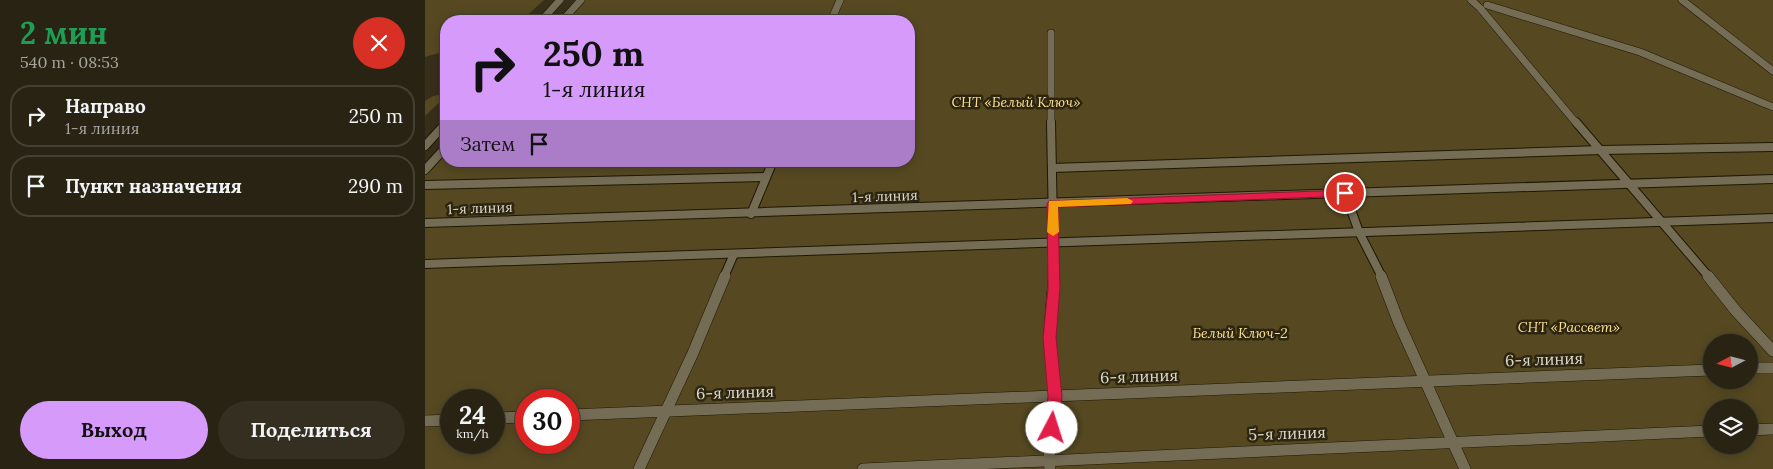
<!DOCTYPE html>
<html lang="ru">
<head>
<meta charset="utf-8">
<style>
	body { margin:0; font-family:Lora,serif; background:#352f22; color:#f1f3f6; height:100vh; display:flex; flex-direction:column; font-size:19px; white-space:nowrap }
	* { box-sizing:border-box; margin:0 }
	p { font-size:16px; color:#a5a4a0 }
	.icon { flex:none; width:28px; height:28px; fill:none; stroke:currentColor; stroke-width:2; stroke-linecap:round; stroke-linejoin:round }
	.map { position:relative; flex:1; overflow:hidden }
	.side { display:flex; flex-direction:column; background:#292314; width:425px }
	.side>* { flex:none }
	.banner { position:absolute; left:15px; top:15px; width:475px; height:152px; border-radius:20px; box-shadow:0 2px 12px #0003,0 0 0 1px #454034; background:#d69bfa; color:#111; overflow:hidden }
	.needle { width:32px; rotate:263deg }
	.controls { position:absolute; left:1278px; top:334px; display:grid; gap:10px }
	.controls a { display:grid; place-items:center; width:55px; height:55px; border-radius:50%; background:#292314; box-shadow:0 2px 12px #0003,0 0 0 1px #454034; font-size:25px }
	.speed { position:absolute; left:15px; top:389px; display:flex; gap:10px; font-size:25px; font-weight:700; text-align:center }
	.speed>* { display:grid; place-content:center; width:65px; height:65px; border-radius:50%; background:#292314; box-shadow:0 2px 12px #0003,0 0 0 1px #454034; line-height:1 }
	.speed small { font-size:12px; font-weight:400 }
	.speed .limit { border:8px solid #d22; background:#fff; color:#111 }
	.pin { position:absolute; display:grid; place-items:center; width:42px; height:42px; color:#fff; margin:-21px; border:2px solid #fff; border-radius:50%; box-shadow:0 1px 5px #0007 }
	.me { position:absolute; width:55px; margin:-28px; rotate:5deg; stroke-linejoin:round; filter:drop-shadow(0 0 4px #0008) }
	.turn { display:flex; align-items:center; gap:18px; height:105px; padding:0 20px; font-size:22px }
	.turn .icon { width:65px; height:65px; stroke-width:2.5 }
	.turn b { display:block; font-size:35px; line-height:42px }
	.then { display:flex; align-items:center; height:48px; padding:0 20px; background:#0003; gap:10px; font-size:19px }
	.round { display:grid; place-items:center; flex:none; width:52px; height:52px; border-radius:26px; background:#352f22 }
	.summary { display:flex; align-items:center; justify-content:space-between; height:85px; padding:0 20px }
	h1 { font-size:30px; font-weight:700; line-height:38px; color:#1e9e55 }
	.button { display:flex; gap:10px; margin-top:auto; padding:10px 20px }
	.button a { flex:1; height:58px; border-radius:30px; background:#d69bfa; color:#111; font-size:20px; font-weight:700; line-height:58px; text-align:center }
	.button a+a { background:#352f22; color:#f1f3f6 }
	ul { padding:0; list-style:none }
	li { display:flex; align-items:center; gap:15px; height:62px; margin:0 10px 8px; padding:0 10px; border:2px solid #454034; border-radius:20px }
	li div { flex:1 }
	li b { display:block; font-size:19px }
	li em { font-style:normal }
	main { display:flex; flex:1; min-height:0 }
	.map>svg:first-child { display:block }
	.green { fill:#564922; fill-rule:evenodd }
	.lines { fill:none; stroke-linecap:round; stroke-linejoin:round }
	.street-far2-casing { stroke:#1e1703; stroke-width:8 }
	.street-far1-casing { stroke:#1e1703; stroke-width:10 }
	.street-casing { stroke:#1e1703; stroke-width:12 }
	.street-far2 { stroke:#746c55; stroke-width:7 }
	.street-far1 { stroke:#746c55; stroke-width:8 }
	.street { stroke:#746c55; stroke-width:11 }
	.route { fill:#e11d48; stroke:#92132f }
	.slow { fill:#f59e0b }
	.labels { text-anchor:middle; stroke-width:5; stroke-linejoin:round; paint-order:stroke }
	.park-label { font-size:14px; font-style:italic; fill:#fbe091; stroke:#2d2510 }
	.street-label { font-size:14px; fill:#dcd8cb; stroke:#2d2510 }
	.near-street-label { font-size:16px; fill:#dcd8cb; stroke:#2d2510 }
</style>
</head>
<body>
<main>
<section class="side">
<div class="summary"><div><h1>2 мин</h1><p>540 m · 08:53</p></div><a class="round" style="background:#d93025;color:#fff"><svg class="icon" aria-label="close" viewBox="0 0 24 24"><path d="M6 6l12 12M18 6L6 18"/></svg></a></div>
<ul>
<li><svg class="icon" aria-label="right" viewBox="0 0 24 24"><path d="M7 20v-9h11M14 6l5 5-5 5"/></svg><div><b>Направо</b><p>1-я линия</p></div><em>250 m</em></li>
<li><svg class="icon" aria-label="arrive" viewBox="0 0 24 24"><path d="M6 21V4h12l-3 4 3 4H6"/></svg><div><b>Пункт назначения</b></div><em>290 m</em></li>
</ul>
<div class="button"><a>Выход</a><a>Поделиться</a></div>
</section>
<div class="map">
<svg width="1348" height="469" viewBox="0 0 1348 469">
	<rect width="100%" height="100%" fill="#372f1a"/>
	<g class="green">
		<polygon points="0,0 119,0 96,21 21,21 21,51 0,57"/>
		<path d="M152 0H1348V469H0V166L21 143V161H484V21H133ZM1286 342H1324V380H1286ZM26 400H69V442H26ZM101 400H144V442H101ZM1286 408H1324V445H1286Z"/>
		<polygon points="18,94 20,97 0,116 0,101 8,96"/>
	</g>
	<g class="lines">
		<g class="street-far2-casing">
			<g id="street-far2">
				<polyline points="1046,0 1055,8 1152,124"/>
				<polyline points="1257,0 1348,71"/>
				<polyline points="1062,5 1215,52 1348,107"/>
				<polyline points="116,21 135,0"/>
				<polyline points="137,21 156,0"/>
				<polyline points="406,21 415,0"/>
				<polyline points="626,33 626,124"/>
			</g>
		</g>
		<g class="street-far1-casing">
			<g id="street-far1">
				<polyline points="626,122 629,277"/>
				<polyline points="1151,122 1284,277"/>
				<polyline points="0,146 21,123"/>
				<polyline points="627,168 1176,150 1348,147"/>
				<polyline points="0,170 21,147"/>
				<polyline points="0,185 341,177"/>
				<polyline points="920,193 934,232 957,277"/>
				<polyline points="326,214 348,161"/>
				<polyline points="0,223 1348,179"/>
				<polyline points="0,264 1348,218"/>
				<polyline points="299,277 309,254"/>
			</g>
		</g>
		<g class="street-casing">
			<g id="street">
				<polyline points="956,276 974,323 1040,469"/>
				<polyline points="1283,276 1311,311 1348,351"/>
				<polyline points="1324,368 1348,368"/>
				<polyline points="144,415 1286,370"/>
				<polyline points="69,418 101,417"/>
				<polyline points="0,421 26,420"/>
				<polyline points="1324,430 1348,429"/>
				<polyline points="214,469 268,353 300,276"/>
				<polyline points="438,469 1286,431"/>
				<polyline points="625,469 624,459 630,395 624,338 629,276"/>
			</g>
		</g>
		<use href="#street-far2" class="street-far2"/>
		<use href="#street-far1" class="street-far1"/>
		<use href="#street" class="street"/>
	</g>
	<polygon class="route" points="920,190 925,193 924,196 633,207 635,288 631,338 637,396 634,428 632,432 627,434 622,432 620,428 623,396 618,338 623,288 622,204 624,201"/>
	<polygon class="slow" points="702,198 708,201 706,204 633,207 634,232 628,236 622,232 624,201"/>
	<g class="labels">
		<g class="park-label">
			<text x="591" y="107">СНТ «Белый Ключ»</text>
			<text x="1144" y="332">СНТ «Рассвет»</text>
			<text x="815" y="338">Белый Ключ-2</text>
		</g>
		<g class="street-label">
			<text transform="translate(460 196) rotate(-2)" y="5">1-я линия</text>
			<text transform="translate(55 208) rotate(-2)" y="5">1-я линия</text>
		</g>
		<g class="near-street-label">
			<text transform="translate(1119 359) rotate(-2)" y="6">6-я линия</text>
			<text transform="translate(714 376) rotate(-2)" y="6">6-я линия</text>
			<text transform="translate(310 392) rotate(-2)" y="6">6-я линия</text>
			<text transform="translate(862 433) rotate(-2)" y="6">5-я линия</text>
		</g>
	</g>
</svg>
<div class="controls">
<a><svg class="needle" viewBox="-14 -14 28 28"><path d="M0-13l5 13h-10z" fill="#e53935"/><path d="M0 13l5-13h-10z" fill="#a5a4a0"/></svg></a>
<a><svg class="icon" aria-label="layers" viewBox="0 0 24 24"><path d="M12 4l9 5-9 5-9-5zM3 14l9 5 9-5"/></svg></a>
</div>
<div class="speed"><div>24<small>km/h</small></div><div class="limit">30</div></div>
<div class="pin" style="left:920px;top:193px;background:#d93025"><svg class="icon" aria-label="arrive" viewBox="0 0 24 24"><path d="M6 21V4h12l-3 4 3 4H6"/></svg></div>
<svg class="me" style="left:627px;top:428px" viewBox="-20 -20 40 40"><circle r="19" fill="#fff"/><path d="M0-13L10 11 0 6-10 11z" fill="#e11d48"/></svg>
<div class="banner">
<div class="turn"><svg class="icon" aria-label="right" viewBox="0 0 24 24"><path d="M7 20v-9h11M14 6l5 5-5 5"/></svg><div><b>250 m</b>1-я линия</div></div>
<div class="then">Затем<svg class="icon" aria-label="arrive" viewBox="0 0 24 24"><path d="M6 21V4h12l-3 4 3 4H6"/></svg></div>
</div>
</div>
</main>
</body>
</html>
